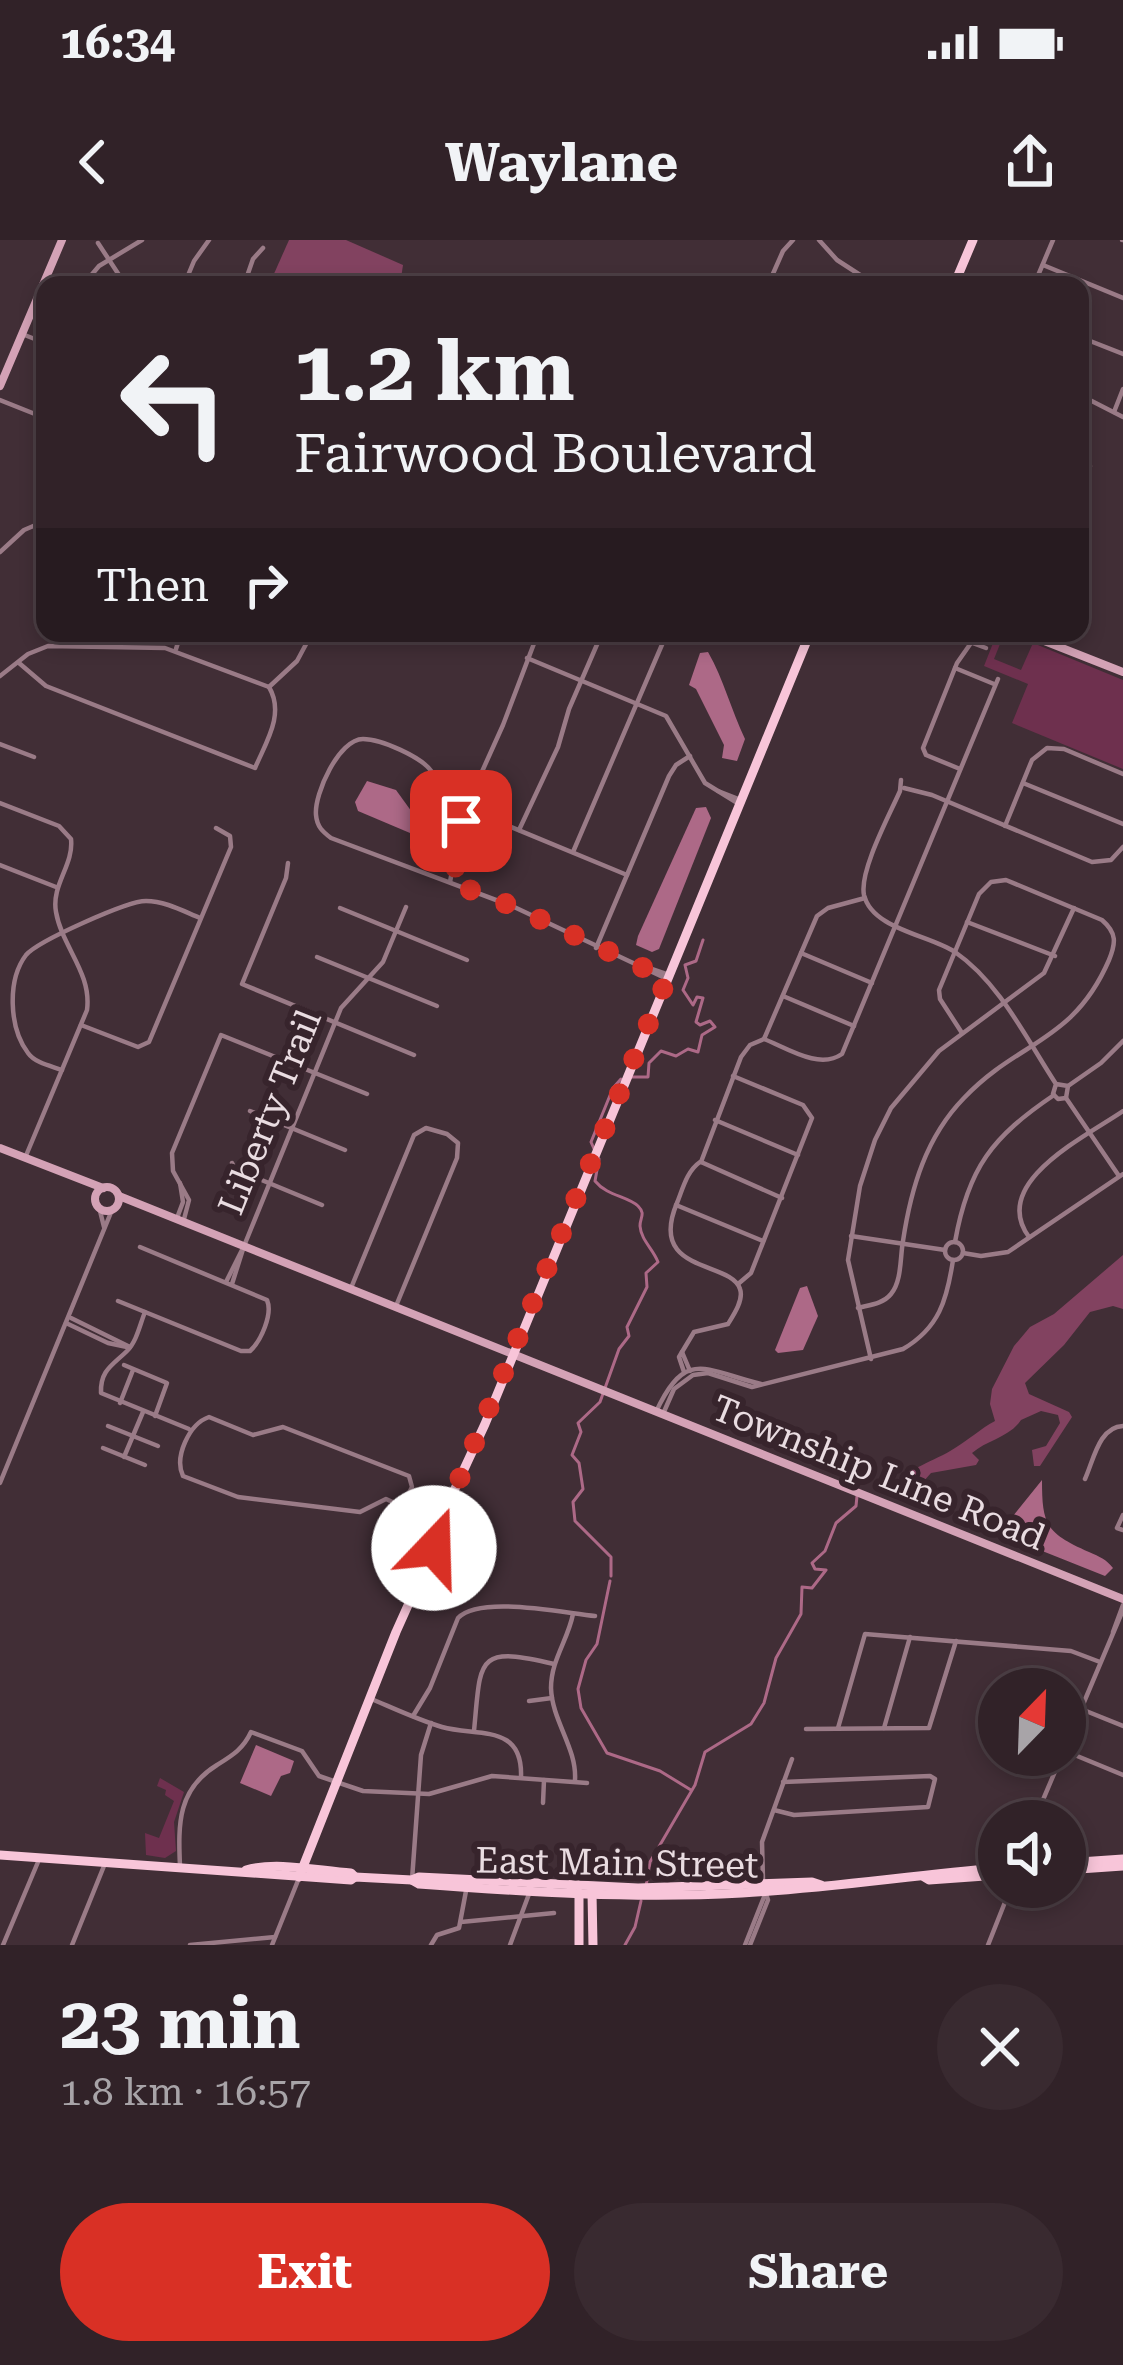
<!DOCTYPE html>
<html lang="en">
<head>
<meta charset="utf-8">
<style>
	body { margin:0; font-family:"Roboto Serif",serif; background:#392a30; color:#f1f3f6; height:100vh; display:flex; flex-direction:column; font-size:45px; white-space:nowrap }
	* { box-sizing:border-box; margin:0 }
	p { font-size:39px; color:#a8a4a8 }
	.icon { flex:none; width:66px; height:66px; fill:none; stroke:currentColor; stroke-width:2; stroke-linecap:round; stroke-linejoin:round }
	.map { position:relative; height:1705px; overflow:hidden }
	.drawer { display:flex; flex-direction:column; background:#312228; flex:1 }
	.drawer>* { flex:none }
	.top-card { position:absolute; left:36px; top:36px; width:1053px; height:366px; border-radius:24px; box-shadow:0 6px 18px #0003,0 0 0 3px #4c3f45; background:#312228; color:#f1f3f6; overflow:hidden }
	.needle { width:78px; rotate:23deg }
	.controls { position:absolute; left:978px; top:1428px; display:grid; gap:24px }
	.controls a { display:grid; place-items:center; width:108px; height:108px; border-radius:50%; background:#312228; box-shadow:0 6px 18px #0003,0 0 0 3px #4c3f45; font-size:60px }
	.pin { position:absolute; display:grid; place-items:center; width:102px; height:102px; color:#fff; margin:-51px; border-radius:24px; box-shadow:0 6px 18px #0006 }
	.me { position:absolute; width:132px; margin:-66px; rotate:21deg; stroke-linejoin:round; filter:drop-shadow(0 0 9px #0008) }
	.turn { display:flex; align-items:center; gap:42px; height:252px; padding:0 60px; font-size:54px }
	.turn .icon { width:156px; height:156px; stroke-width:2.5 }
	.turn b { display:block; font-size:84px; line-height:102px }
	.then { display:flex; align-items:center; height:114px; padding:0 60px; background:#0003; gap:24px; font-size:45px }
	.round { display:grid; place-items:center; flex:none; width:126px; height:126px; border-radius:63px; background:#392a30 }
	.headline { display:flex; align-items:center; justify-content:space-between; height:204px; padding:0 60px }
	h1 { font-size:72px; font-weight:700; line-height:90px }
	.primary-button { display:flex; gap:24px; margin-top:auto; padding:24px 60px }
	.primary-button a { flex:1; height:138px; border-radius:72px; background:#d93025; color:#fff; font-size:48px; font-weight:700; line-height:138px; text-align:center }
	.primary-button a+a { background:#392a30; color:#f1f3f6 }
	.status { display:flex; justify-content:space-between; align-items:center; height:84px; padding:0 60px; background:#312228; direction:ltr }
	.status svg { height:33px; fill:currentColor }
	header { display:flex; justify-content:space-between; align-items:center; height:156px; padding:0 60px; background:#312228; font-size:54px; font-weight:700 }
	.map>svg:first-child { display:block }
	.green { fill:#6e304e }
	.forest { fill:#824260 }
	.water { fill:#ad6987 }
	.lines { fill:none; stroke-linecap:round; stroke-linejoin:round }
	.stream { stroke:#ad6987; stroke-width:3 }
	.street { stroke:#9a7b87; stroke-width:4.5 }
	.secondary { stroke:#d4a2b6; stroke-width:8 }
	.primary { stroke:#f8c5d9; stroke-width:9 }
	.route { stroke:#d93025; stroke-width:21; stroke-dasharray:0 37.8 }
	.labels { text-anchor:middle; stroke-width:12; stroke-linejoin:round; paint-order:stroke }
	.street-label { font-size:36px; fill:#e9dce1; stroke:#37242c }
</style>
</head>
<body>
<div class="status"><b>16:34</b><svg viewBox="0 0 49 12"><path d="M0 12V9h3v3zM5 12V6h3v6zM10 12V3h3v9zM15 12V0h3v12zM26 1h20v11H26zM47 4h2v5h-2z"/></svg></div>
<header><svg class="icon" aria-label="back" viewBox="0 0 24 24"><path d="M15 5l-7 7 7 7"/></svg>Waylane<svg class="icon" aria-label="share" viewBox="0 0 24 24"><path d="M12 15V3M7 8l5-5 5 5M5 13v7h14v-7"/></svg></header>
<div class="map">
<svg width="1123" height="1705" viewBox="0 0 1123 1705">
	<rect width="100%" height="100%" fill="#412e36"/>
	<g class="green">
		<polygon points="997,393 1004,394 994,419 1021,430 1033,403 1123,440 1123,529 1012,483 1028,444 984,426"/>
		<polygon points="160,1538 184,1552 174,1582 176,1611 165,1618 146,1615 145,1593 159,1598 174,1561 165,1555 166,1550 157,1546"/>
	</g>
	<g class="forest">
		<polygon points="289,0 346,0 403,25 400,45 269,45"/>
		<path d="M1123 1015V1069L1113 1066 1090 1072 1064 1105 1025 1143 1029 1154 1069 1172 1072 1177 1040 1226H1034L1032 1210 1046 1206 1060 1183 1058 1175 1041 1171 1021 1180C1010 1197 987 1200 972 1213L979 1220 976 1225 931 1233 914 1252 896 1258 892 1249C905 1228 934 1222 955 1208 970 1199 980 1189 995 1181L990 1164 992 1149 1014 1106 1030 1087 1054 1074Z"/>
	</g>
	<g class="water">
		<path d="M708 412C724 440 731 470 745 499L737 521 722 518 724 505 696 449 689 445 700 413Z"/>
		<polygon points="367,541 396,550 417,579 416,591 410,593 358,571 355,562"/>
		<polygon points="706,567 711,578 659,709 652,712 636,705 638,696 696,568"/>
		<polygon points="807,1046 818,1076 803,1110 778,1113 775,1110 800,1048"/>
		<path d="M1042 1240C1042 1285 1046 1293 1089 1312 1100 1317 1106 1319 1113 1328L1105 1336 1015 1300 1005 1293V1286Z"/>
		<polygon points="256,1505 294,1521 290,1533 281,1536 271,1556 240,1543"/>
	</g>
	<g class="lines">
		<g class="stream">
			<polyline points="630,837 648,837 649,823 661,811 676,816 688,809 698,812 702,795 715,787 710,781 700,785 696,782 703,758 697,757 693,765 683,750 688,738 685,725 696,721 703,700"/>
			<polyline points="595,911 591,902 613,848 621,839"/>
			<path d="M599 919 595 941C607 956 627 956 638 966 646 974 640 977 640 986 641 1000 653 1009 658 1022L646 1033 647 1047 627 1087 629 1096 619 1109 600 1162 578 1183 581 1192 572 1215 579 1223 583 1249 573 1262 575 1281 611 1317V1336"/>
			<polyline points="610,1341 597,1404 586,1420 578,1449 581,1468 607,1513 660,1531 691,1550"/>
			<polyline points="646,1646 650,1622 695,1545 705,1512 751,1484 764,1463 776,1418 801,1374 802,1347 812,1348 826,1330 815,1329 812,1323 825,1311 836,1283 856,1266 857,1256"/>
			<polyline points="625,1705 635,1687 641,1661"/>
		</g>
		<g class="street">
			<polyline points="819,0 837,20 874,44"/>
			<polyline points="1122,0 1123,0"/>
			<polyline points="98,3 119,35 131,45"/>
			<polyline points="1043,25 1123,58"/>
			<polyline points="83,45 99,26 142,0"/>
			<polyline points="184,45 194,21 209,0"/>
			<polyline points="244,45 253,19 263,8"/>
			<polyline points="768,45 783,11 793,0"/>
			<polyline points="1034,45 1053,0"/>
			<polyline points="22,94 45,103"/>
			<polyline points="1080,97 1123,114"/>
			<polyline points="1080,155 1123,177"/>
			<polyline points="0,160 45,178"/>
			<polyline points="1114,172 1123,149"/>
			<polyline points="1080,207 1090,226 1080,255"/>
			<polyline points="44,281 42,260 45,246"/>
			<polyline points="0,312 24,290 45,281"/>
			<polyline points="941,393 959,398 954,393"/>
			<polyline points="959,398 986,408"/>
			<polyline points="176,409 181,393"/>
			<polyline points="527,418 666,476 705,543 739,564"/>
			<path d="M19 423 46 446 255 528C266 502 285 474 269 447"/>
			<polyline points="955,428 994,444"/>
			<polyline points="0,436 28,414 48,406 165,408 269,447"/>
			<polyline points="269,447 297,421 312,393"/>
			<polyline points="0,504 34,517"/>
			<polyline points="960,529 926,515 923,508 957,423 971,403"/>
			<path d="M901 540 900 551C890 574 859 631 864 655 872 689 929 695 955 712 1000 743 1027 800 1056 844L1068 846 1066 858 1058 859 1053 854 1056 844"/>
			<polyline points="1023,543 1123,584"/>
			<polyline points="904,548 932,555 1092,622 1111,620 1123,607"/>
			<polyline points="718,551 741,560"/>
			<path d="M0 563 59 586 71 599C74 625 51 645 56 672 62 707 92 733 87 770L25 918"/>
			<polyline points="1005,586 1032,520 1047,508 1064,509 1123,534"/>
			<polyline points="519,590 558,507 569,469 602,393"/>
			<polyline points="573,612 667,393"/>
			<polyline points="288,623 286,638 242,744 414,815"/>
			<polyline points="0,625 56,647"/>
			<path d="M627 635 453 563C440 554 439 544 432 532 422 517 381 499 363 499 339 499 314 554 316 575 317 587 323 592 331 598L512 666 665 738"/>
			<polyline points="450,642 462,576 503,485 538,393"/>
			<polyline points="340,668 467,720"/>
			<polyline points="967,682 1055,716"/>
			<polyline points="596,708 669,536 676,525 690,516"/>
			<polyline points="801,713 872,743"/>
			<polyline points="317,717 437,766"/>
			<polyline points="640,725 669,735"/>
			<polyline points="783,756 854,786"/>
			<polyline points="81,785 138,807 149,802 231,607 230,596 216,588"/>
			<path d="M764 799C787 808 819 830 842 814L998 439"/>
			<path d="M62 830C51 826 35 823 28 813 9 788 7 740 26 715 38 701 127 661 146 661 165 661 183 671 200 678"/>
			<polyline points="733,836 803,865 812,878 751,1033 738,1044"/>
			<polyline points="1068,846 1101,823 1123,801"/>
			<polyline points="1066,858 1119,936"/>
			<polyline points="250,871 345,910"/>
			<polyline points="715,880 798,915"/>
			<polyline points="701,922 741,817 750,805 764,799 817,676 828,668 865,658"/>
			<polyline points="701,922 782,958"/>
			<polyline points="232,923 235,929 322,965"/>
			<polyline points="676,965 763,1001"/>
			<polyline points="99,967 104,987"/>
			<polyline points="177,978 183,962 180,943"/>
			<polyline points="183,983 189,960 173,931 172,913 221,795 367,854"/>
			<polyline points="851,996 945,1010"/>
			<path d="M1029 997C989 943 1085 897 1123 871"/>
			<circle cx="954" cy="1011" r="9"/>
			<path d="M955 1002C968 928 992 897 1054 855"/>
			<polyline points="963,1013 981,1016 1008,1012 1123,934"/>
			<polyline points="226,1042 244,1006"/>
			<polyline points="232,1044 244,1006 341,768 383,722 406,667"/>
			<polyline points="351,1048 414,895 426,888 447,894 458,903 457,918 396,1066"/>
			<path d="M118 1061 241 1111H250C261 1101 273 1074 267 1060L140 1007"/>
			<path d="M858 1068C869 1065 883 1064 891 1054 902 1041 900 1017 903 1001 911 948 926 897 964 858 1019 800 1073 803 1109 720 1116 703 1117 693 1102 680L1006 640 991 642 979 654 939 750 940 759 962 793"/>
			<path d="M145 1072C140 1084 137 1101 127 1111 113 1125 100 1130 101 1153L189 1189"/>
			<polyline points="71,1078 130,1107"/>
			<polyline points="66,1083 108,1103 127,1107"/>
			<path d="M682 1112 694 1092 728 1084C733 1076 744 1060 740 1049 731 1020 647 1034 677 963 683 948 687 931 700 922"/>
			<polyline points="871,1119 848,1020 860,946 875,900 891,868 939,811 1044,733 1074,668"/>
			<polyline points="124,1125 167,1143 155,1176"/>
			<polyline points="684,1132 679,1117 682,1112 690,1131"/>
			<polyline points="120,1163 133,1130"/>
			<path d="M656 1172C686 1107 706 1131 761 1144"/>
			<path d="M663 1174 674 1149 693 1135 708 1133 752 1147 903 1109C939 1088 947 1060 953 1020"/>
			<polyline points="108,1186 158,1206"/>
			<polyline points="103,1208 145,1225"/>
			<polyline points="124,1217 143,1172"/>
			<path d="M1085 1239C1094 1219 1099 1187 1123 1186"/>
			<polyline points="0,1243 112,970"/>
			<polyline points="1123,1275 1117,1288 1123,1290"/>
			<polyline points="395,1278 421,1288"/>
			<path d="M394 1283 412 1247 409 1236 283 1187 253 1195 209 1177C189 1184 174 1217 183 1236L238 1257 360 1272 386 1259 401 1266"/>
			<polyline points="437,1283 401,1266 438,1277"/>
			<path d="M573 1374C568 1400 551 1420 551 1448 552 1481 577 1508 575 1540"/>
			<polyline points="1113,1392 1123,1365"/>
			<path d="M369 1458C393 1468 418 1480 442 1487 477 1497 523 1483 521 1537"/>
			<polyline points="529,1461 552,1458"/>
			<polyline points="1081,1469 1123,1486"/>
			<path d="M413 1476 430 1448 458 1378C480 1355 563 1373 595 1376"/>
			<polyline points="838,1488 865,1394 1071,1411 1100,1422"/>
			<polyline points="884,1488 910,1397"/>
			<polyline points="806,1489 929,1488 956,1401"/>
			<path d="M474 1491C481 1419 475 1405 554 1424"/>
			<polyline points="1065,1507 1123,1370"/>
			<polyline points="1065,1511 1123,1535"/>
			<polyline points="543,1563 544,1540"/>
			<polyline points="774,1570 794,1575 928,1567 935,1539 930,1536 783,1542"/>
			<polyline points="1034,1581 1062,1515"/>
			<path d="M180 1626C178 1583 178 1549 217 1525 233 1515 243 1509 251 1492L302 1511 319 1536 363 1551 429 1554 492 1536 587 1543"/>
			<polyline points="412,1640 421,1515 431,1483"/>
			<polyline points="763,1640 762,1602 792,1519"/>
			<polyline points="461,1682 554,1673"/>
			<polyline points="3,1705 38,1622"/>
			<polyline points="72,1705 106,1621"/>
			<polyline points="190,1705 275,1697"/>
			<polyline points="272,1705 299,1638"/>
			<polyline points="431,1705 437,1695 459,1688 466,1651"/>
			<polyline points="510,1705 529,1654"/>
			<polyline points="745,1705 764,1657"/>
			<polyline points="750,1705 768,1660 765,1651"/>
			<polyline points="988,1705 1011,1647"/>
		</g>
		<g class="secondary">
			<polyline points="0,146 62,0"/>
			<polyline points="1024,393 1123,432"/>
			<polyline points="0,908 103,948"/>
			<circle cx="107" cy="959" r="12"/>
			<polyline points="119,956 1123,1359"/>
		</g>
		<g class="primary">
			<polyline points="954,45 973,0"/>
			<polyline points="417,1341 421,1322 485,1184 810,393"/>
			<polyline points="0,1615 351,1640 355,1637 412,1640 419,1637 638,1648 812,1642 821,1645"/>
			<polyline points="1065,1623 1123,1619"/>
			<path d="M246 1630C277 1621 319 1631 351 1633L355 1637"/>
			<polyline points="1065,1630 1123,1626"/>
			<polyline points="299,1637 396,1392 431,1314"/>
			<polyline points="924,1637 929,1640 999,1635"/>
			<path d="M412 1640 419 1644C526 1652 634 1659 742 1653 829 1648 913 1635 999 1628"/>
			<polyline points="592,1653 593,1705"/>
			<polyline points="579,1705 579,1653"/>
		</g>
	</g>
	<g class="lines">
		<polyline class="route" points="434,1308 433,1303 667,739 512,666 450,642 456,625 461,581"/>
	</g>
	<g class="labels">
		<g class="street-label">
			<text transform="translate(269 872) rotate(-68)" y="13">Liberty Trail</text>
			<text transform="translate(879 1232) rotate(22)" y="13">Township Line Road</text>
			<text transform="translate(617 1622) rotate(1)" y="13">East Main Street</text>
		</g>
	</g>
</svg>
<div class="controls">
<a><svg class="needle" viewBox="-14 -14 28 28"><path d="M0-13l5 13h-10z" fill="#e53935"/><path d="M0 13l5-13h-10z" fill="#a8a4a8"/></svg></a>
<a><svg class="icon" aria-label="sound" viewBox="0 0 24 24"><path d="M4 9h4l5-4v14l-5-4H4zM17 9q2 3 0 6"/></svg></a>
</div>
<div class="pin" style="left:461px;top:581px;background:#d93025"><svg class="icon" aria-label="arrive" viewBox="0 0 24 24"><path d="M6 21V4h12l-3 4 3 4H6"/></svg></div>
<svg class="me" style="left:434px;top:1308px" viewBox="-20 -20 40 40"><circle r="19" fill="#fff"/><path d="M0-13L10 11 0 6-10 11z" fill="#d93025"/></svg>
<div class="top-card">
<div class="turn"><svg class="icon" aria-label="left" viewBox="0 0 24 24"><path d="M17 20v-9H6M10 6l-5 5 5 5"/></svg><div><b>1.2 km</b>Fairwood Boulevard</div></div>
<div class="then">Then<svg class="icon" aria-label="right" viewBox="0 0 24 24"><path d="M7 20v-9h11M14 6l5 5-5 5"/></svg></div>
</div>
</div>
<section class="drawer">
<div class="headline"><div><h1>23 min</h1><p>1.8 km · 16:57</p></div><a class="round"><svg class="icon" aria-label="close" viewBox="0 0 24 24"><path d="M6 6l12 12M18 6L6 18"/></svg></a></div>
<div class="primary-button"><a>Exit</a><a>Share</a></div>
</section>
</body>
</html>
